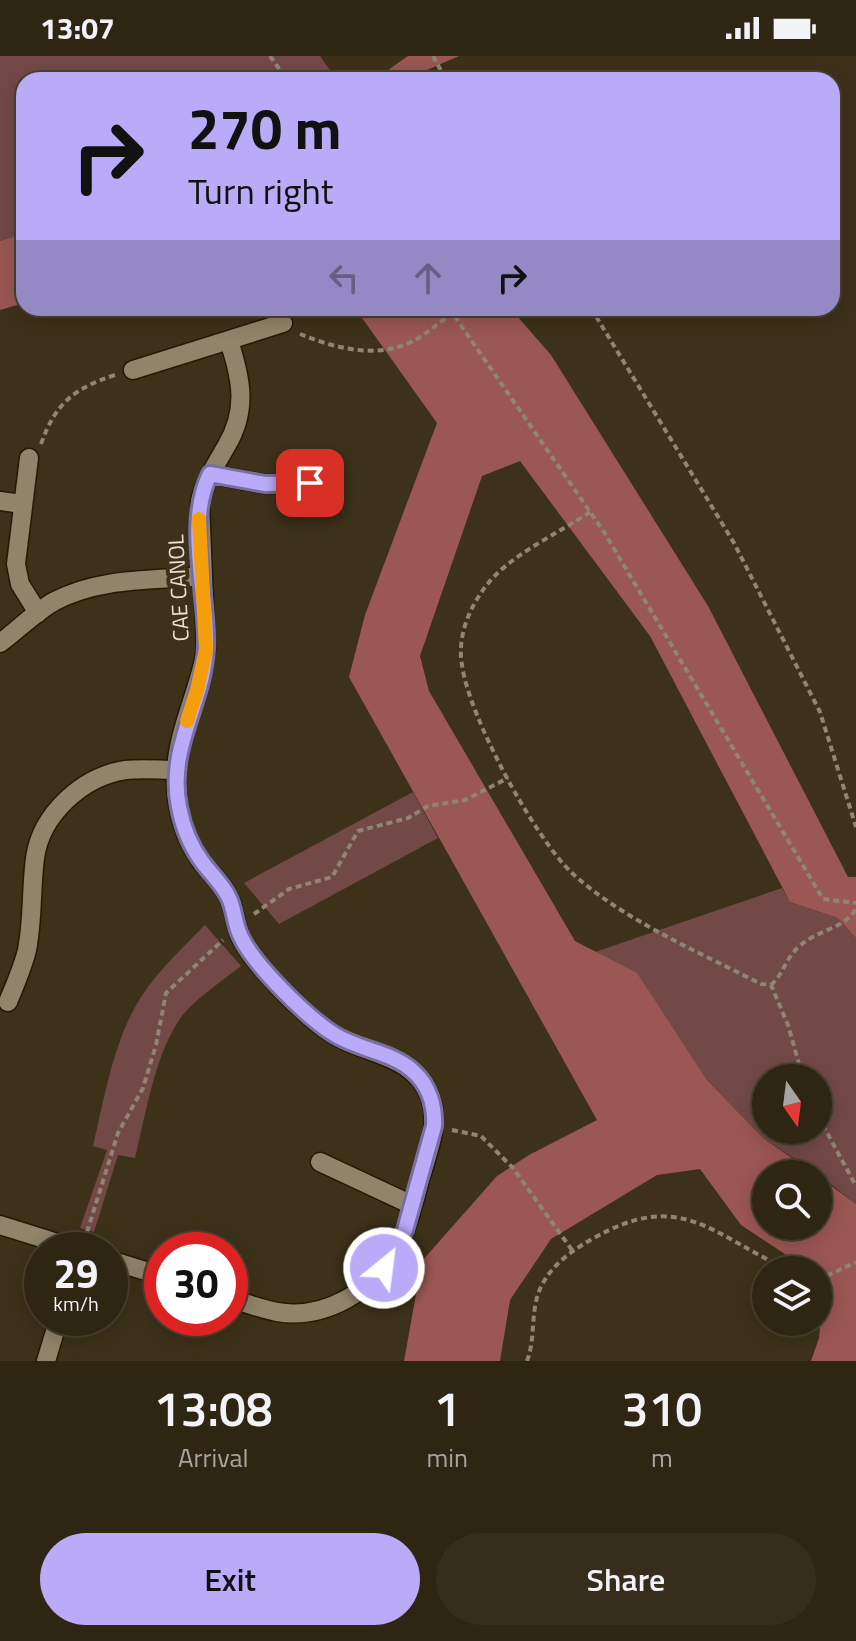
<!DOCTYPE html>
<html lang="en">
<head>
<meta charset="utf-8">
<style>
	body { margin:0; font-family:"Titillium Web",sans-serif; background:#362d1c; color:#f1f3f6; height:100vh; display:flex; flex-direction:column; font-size:30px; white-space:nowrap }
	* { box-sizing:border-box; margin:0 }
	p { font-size:26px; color:#a7a5a0 }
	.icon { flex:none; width:44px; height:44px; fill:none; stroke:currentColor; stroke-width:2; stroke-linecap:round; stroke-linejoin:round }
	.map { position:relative; height:1305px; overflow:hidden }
	.drawer { display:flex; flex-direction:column; background:#2e2513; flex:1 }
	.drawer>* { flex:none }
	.banner { position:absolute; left:16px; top:16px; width:824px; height:244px; border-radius:24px; box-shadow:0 4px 20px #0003,0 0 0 2px #494233; background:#b9abf7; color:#111; overflow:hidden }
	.needle { width:52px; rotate:166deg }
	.fabs { position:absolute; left:752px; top:1008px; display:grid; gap:16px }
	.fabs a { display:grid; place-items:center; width:80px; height:80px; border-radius:50%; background:#2e2513; box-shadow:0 4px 20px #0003,0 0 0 2px #494233; font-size:40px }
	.speed { position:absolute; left:24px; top:1176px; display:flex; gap:16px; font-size:40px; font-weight:700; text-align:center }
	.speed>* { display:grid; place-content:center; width:104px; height:104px; border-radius:50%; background:#2e2513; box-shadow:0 4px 20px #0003,0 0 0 2px #494233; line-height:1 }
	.speed small { font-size:20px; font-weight:400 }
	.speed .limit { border:12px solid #d22; background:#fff; color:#111 }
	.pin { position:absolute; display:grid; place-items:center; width:68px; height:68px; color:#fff; margin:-34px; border-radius:16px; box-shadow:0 4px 12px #0006 }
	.me { position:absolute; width:88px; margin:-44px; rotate:29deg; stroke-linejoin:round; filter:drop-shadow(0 0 6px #0008) }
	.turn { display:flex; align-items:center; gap:28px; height:168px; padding:0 40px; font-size:36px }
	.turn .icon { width:104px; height:104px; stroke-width:2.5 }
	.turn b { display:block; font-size:56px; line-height:68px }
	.lanes { display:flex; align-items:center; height:76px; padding:0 40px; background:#0003; justify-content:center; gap:40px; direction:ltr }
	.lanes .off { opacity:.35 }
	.eta { display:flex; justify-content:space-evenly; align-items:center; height:136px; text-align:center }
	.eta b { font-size:48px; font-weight:600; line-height:56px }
	.action { display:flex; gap:16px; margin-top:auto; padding:16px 40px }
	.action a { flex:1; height:92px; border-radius:48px; background:#b9abf7; color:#111; font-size:32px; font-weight:600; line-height:92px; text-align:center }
	.action a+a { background:#362d1c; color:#f1f3f6 }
	.status { display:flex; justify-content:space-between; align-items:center; height:56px; padding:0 40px; background:#2e2513; direction:ltr }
	.status svg { height:22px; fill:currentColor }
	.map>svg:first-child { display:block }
	.green { fill:#734947; fill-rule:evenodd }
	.forest { fill:#9b5754 }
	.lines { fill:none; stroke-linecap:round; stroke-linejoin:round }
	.street-casing { stroke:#241902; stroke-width:21 }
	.path { stroke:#8f8572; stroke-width:4; stroke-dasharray:6 4; stroke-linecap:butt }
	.street { stroke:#92846a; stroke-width:18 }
	.route-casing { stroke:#786fa1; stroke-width:20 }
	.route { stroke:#b9abf7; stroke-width:14 }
	.slow { stroke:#f59e0b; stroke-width:14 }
	.labels { text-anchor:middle; stroke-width:8; stroke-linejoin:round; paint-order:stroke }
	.street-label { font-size:22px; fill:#e8e0d2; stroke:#3d3119 }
</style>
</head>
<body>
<div class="status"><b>13:07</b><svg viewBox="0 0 49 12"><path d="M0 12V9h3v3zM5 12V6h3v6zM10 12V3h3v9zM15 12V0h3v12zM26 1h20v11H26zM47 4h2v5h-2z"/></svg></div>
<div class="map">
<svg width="856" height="1305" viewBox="0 0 856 1305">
	<rect width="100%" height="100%" fill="#3d3119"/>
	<g class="green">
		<polygon points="0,0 320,0 337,24 24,24 24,177 0,185"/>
		<polygon points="413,736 438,782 279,868 244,827"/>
		<path d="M782 832 790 846 838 862 856 882V1148L818 1118 763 1082 707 1024 637 918 595 896ZM766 1022H818V1074H766Z"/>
		<path d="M205 869 241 910C223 924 203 938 187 954 156 988 146 1058 135 1102L118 1099 94 1176 80 1172 107 1094 93 1090C105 1040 114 981 143 938 161 912 183 891 205 869Z"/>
	</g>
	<g class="forest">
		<polygon points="408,0 459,0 420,17 410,24 374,24"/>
		<polygon points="24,177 24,247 0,254 0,185"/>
		<polygon points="355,252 510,252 551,299 708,550 848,821 856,821 856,882 838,862 790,846 650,580 520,405 482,420 420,600 429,635 575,885 637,917 707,1024 763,1082 815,1118 766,1118 766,1170 818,1170 818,1120 856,1148 856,1305 811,1305 819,1282 822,1248 818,1241 818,1214 802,1214 797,1206 741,1169 700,1113 657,1119 551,1183 510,1244 500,1305 404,1305 422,1205 497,1120 529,1099 597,1064 349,621 365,559 437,367"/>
	</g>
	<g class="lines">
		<g class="street-casing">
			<g id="street">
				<path d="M229 285C241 322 248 353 227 389 216 408 205 425 200 446L206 594C199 635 177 675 176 717 175 750 184 782 203 808 211 818 220 826 226 836 235 850 234 867 241 882 255 910 310 966 338 981 371 999 416 1001 430 1041 440 1068 428 1097 420 1123 414 1146 408 1171 397 1192 374 1235 325 1264 277 1256 261 1253 245 1247 230 1242"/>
				<polyline points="133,314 283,267"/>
				<polyline points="29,402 16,508 20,528 38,557"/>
				<polyline points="210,418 265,428 310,427"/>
				<polyline points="0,445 22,448"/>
				<path d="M0 587C19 573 35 556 55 545 100 521 153 525 203 520"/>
				<path d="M8 946C15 929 23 911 27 894 33 864 31 832 35 802 41 758 83 720 126 714 143 712 159 714 176 714"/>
				<polyline points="320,1106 412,1149"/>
				<polyline points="0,1169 80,1194"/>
				<polyline points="110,1204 162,1220"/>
				<polyline points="46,1305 59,1262"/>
			</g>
		</g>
		<g class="path">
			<polyline points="270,0 287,24"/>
			<polyline points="433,0 446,24"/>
			<polyline points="449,252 604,476 823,843 856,847"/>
			<polyline points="591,252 734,487 820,656 856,771"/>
			<path d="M300 278C334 292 376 303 411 286 426 279 439 266 453 257"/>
			<path d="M41 388C56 346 75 332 115 319"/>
			<path d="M590 456C559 477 508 500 486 530 469 552 457 581 462 609 469 661 534 781 572 817 623 864 699 896 761 928L771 929 788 969 803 1022"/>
			<polyline points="254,858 289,833 332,821 358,775 408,762 428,750 465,744 508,722"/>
			<path d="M771 929C784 918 785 901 802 888 819 874 845 872 856 853"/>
			<polyline points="818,1060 856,1130"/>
			<polyline points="452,1074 481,1080 513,1112 572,1194"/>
			<polyline points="87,1176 118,1077 143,1032 156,989 166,937 223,884"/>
			<polyline points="818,1224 856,1206"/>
			<path d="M527 1305C536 1282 530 1256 540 1233 550 1210 571 1195 592 1183 681 1132 710 1178 789 1214"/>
		</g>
		<use href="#street" class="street"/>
	</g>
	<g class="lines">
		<g class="route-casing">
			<path id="route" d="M310 427 265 428 210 418C185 467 208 538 206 592 203 649 167 691 179 751 183 772 190 790 203 807 211 818 222 828 228 840 235 853 234 868 241 881 254 909 306 960 332 977 357 994 392 995 414 1016 429 1030 435 1050 434 1070L405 1174 384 1212"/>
		</g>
		<use href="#route" class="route"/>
		<polyline class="slow" points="187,665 197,634 206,594 199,463"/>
	</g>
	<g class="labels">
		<g class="street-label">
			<text transform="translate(178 532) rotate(-93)" y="8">CAE CANOL</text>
		</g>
	</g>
</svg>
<div class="fabs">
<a><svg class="needle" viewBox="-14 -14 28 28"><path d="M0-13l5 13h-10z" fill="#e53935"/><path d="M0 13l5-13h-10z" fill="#a7a5a0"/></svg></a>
<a><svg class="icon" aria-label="search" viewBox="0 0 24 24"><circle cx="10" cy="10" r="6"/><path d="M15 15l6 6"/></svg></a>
<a><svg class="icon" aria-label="layers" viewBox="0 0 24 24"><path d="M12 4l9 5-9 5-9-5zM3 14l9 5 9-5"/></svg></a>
</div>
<div class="speed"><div>29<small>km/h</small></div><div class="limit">30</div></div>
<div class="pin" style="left:310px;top:427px;background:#d93025"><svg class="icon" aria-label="arrive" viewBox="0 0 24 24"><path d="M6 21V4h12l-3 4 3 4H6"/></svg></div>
<svg class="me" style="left:384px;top:1212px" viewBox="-20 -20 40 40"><circle r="17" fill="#b9abf7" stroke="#fff" stroke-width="3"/><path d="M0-11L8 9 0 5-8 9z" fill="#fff"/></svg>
<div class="banner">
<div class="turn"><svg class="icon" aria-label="right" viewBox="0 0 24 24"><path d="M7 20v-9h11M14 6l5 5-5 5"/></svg><div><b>270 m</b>Turn right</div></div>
<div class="lanes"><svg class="icon off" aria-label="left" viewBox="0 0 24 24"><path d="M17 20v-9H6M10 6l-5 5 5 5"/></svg><svg class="icon off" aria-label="ahead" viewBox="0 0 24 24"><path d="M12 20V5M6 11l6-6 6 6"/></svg><svg class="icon" aria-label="right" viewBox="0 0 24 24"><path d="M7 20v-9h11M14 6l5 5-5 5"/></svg></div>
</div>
</div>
<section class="drawer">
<div class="eta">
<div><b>13:08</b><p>Arrival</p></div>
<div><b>1</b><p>min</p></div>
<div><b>310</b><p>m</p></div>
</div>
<div class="action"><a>Exit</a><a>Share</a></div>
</section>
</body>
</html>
